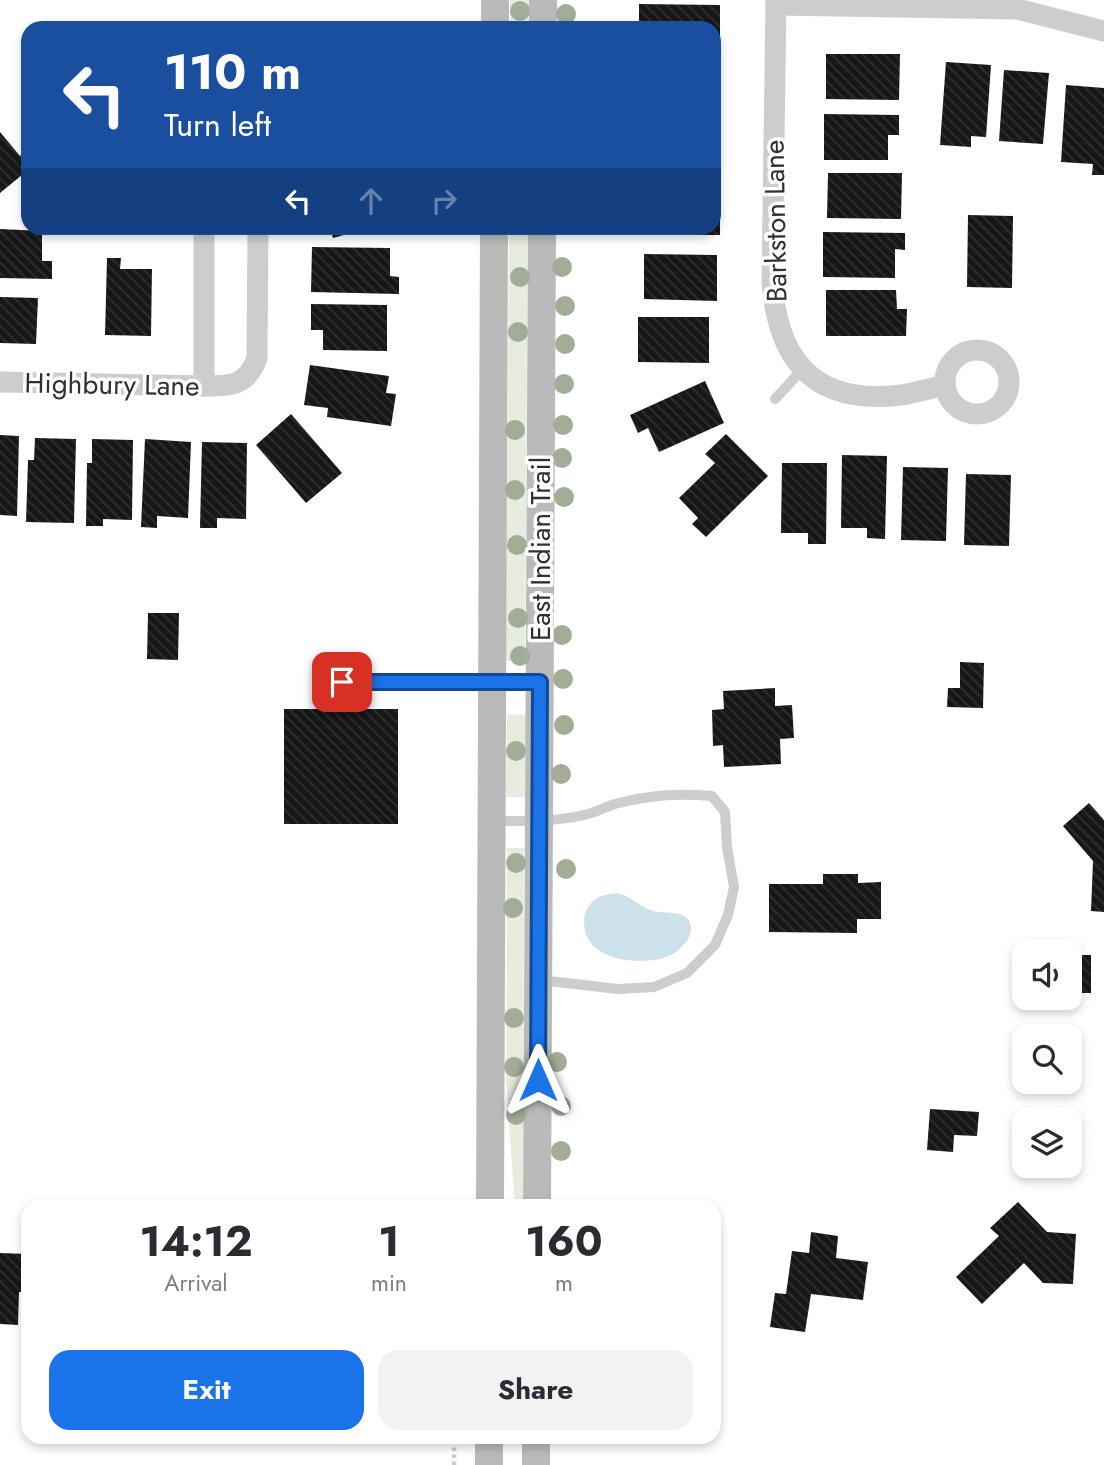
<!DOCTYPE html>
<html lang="en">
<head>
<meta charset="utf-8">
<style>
	body { margin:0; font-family:Jost,sans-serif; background:#f2f2f3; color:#2b2b33; height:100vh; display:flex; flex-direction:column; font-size:26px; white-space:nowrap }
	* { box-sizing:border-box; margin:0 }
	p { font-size:23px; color:#7c7c81 }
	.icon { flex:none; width:38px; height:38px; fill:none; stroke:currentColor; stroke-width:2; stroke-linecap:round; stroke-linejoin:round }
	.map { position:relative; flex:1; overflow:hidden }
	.drawer { position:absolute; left:21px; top:1199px; width:700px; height:245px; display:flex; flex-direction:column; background:#fff; border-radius:21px; box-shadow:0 4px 10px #0003 }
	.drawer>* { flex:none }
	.guide { position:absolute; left:21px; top:21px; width:700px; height:214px; border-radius:21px; box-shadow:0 4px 10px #0003; background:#1a4fa0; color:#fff; overflow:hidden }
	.buttons { position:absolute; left:1012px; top:940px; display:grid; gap:14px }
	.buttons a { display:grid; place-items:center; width:70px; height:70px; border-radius:14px; background:#fff; box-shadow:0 4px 10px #0003; font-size:35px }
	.pin { position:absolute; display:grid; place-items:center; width:60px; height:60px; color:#fff; margin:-30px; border-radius:14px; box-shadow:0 4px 10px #0006 }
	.me { position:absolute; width:77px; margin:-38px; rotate:0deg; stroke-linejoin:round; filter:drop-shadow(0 0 5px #0008) }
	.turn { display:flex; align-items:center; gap:24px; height:147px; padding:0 28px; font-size:32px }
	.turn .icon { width:91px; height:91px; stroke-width:2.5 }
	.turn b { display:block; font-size:49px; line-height:60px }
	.lanes { display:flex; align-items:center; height:66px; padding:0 28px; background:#0003; justify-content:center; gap:35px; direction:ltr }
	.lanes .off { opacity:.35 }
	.eta { display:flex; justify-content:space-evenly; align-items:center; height:119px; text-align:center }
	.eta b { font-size:42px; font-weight:700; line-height:49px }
	.action { display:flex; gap:14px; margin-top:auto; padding:14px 28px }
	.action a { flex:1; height:80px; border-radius:21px; background:#1a73e8; color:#fff; font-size:28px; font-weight:700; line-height:80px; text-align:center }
	.action a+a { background:#f2f2f3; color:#2b2b33 }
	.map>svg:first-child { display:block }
	.green { fill:#e7ecdf }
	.water { fill:#cde1ea }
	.building { fill:url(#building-back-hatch) }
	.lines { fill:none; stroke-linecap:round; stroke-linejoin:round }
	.path { stroke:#cdcdcd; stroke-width:4.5; stroke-dasharray:3.5 3.5; stroke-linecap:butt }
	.service { stroke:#cdcdcd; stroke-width:10 }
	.minor { stroke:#cdcdcd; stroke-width:21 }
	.secondary { stroke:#bababa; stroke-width:28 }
	.tree { fill:#a2ac96 }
	.route-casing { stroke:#114b97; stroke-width:18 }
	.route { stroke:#1a73e8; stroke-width:12 }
	.labels { text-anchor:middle; stroke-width:7; stroke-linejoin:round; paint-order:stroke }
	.street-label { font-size:28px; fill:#303030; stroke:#fff }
</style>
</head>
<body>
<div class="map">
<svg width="1104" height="1465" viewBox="0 0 1104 1465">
	<defs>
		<pattern id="building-back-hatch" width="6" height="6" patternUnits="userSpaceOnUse" patternTransform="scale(1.75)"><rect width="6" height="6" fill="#171717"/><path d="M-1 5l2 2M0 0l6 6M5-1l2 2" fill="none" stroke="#303030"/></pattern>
	</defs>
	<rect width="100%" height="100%" fill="#fff"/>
	<g class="green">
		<rect x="510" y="0" width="19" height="28"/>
		<polygon points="509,228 528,228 525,661 506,661"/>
		<polygon points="507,714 526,715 525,797 506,797"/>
		<polygon points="507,848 524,848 523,1206 515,1206 506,1081"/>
	</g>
	<path class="water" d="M617 893C630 896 638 905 650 910 663 915 689 908 691 927 691 932 690 938 686 942 679 952 666 959 654 960 636 962 613 961 597 949 583 939 579 915 592 902 599 895 608 894 617 893Z"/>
	<g class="building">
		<polygon points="639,4 720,5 720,51 714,51 714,28 649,28 649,23 639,23"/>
		<polygon points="826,54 900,54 899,100 826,99"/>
		<polygon points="946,62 991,65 986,137 971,136 971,147 940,145"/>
		<polygon points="714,65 719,66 718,111 714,111"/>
		<polygon points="1004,70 1049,73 1043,144 999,141"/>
		<polygon points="1066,85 1104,88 1104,175 1092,175 1093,164 1061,162"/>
		<polygon points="824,114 899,115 899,135 888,135 888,160 824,160"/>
		<rect x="714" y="125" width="5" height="46"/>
		<polygon points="0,132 20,156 28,149 28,170 0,193"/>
		<polygon points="828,173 902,173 901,219 827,218"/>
		<polygon points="714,194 720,194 720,235 641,235 641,228 714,228"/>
		<polygon points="968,215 1013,216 1012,288 967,287"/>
		<polygon points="330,228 369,228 333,238"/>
		<polygon points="0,229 42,231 42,261 52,261 52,279 0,278"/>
		<polygon points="823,232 905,233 905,250 895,249 895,278 823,277"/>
		<polygon points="312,247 390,248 390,276 399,277 399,294 311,292"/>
		<polygon points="644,254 717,255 717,301 644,299"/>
		<polygon points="107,258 121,258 120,269 152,269 151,336 105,335"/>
		<polygon points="826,290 896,290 897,309 907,309 906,336 826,336"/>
		<polygon points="0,297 38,298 36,344 0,343"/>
		<polygon points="311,304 387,305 387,351 323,350 323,330 311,330"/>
		<polygon points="638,317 709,317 709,363 638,362"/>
		<polygon points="310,365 389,376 386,393 396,394 391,426 327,417 328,408 304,405"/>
		<polygon points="705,381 724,423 659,452 648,428 638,433 630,415"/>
		<polygon points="291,414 342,473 306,503 256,445"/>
		<polygon points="726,434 768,476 706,537 692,524 698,518 679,498 715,463 705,454"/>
		<polygon points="0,435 19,436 17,516 0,515"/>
		<polygon points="35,438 76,439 74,523 26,522 28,460 34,460"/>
		<polygon points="92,439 133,440 132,520 103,519 103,526 86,526 87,463 92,463"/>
		<polygon points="145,439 191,442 188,518 157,516 157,528 141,527"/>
		<polygon points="202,442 247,443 246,519 217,518 217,528 200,528"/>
		<polygon points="842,455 887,456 885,539 867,538 867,528 841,528"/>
		<polygon points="782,463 827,463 826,544 808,544 808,533 781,533"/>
		<polygon points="903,467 948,468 946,541 901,540"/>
		<polygon points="966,474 1011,475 1009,546 964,545"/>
		<polygon points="148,613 179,613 178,660 147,659"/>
		<polygon points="960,662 984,663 983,708 947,707 948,688 960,688"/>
		<polygon points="775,688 775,706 792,705 794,738 780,739 781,764 724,767 723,745 713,746 712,710 724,709 723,691"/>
		<rect x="284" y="709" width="114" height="115"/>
		<polygon points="1089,803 1104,820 1104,912 1091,911 1093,861 1063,826"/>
		<polygon points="823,874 858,874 858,883 881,882 881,919 857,919 857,933 769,932 769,884 823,884"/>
		<rect x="1069" y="955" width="22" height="38"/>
		<polygon points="930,1109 979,1112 977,1136 954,1135 953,1152 927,1150"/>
		<polygon points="1018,1202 1047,1232 1076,1234 1073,1284 1043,1283 1024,1263 982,1304 956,1277 999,1236 990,1228"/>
		<polygon points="811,1232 838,1236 836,1258 868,1262 863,1300 811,1294 805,1332 770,1327 775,1293 786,1294 792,1251 809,1253"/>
		<polygon points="0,1253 28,1254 28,1292 19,1292 18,1325 0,1324"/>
	</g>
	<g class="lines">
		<polyline class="path" points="454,1465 454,1437"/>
		<g class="service">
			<polyline points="775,399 802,370"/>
			<polyline points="317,682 537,682"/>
			<path d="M492 821C523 821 554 822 584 815 595 813 605 807 615 804 650 795 676 793 712 796L725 812 727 847 734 887 728 915 715 945 687 973 654 987 618 989 540 980"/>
		</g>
		<g class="minor">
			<path d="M776 0 772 281C777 356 810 402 891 396 909 395 928 389 945 385"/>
			<polyline points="776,5 1017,9 1104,31"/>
			<circle cx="977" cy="382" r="32"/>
			<path d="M0 382 204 386C231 386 247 386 257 358L258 228"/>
			<polyline points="204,386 204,228"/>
		</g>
		<g class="secondary">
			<polyline points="495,28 495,0"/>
			<polyline points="543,28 543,0"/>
			<polyline points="490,1206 494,228"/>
			<polyline points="537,1206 542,228"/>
			<polyline points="489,1437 489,1465"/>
			<polyline points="536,1465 536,1437"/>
		</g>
	</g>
	<g class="tree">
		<circle cx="520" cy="11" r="10"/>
		<circle cx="566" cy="14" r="10"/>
		<circle cx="562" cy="267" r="10"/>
		<circle cx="520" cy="277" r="10"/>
		<circle cx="565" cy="306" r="10"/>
		<circle cx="518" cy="332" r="10"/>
		<circle cx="565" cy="344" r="10"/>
		<circle cx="564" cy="384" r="10"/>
		<circle cx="563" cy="425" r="10"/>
		<circle cx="515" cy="430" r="10"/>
		<circle cx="562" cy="458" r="10"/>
		<circle cx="515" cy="490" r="10"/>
		<circle cx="564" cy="497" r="10"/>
		<circle cx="517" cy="545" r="10"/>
		<circle cx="518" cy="618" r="10"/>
		<circle cx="562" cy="635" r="10"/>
		<circle cx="520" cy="656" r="10"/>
		<circle cx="563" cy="679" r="10"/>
		<circle cx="564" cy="725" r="10"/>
		<circle cx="516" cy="751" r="10"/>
		<circle cx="561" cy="774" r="10"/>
		<circle cx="516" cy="863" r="10"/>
		<circle cx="566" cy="869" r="10"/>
		<circle cx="513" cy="908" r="10"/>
		<circle cx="514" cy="1018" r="10"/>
		<circle cx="557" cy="1062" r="10"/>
		<circle cx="514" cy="1067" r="10"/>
		<circle cx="561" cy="1106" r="10"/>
		<circle cx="516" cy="1115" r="10"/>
		<circle cx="561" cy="1151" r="10"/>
	</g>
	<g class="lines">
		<g class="route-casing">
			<polyline id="route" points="342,682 540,682 538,1080"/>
		</g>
		<use href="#route" class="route"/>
	</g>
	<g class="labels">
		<g class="street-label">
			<text transform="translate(775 221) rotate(-91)" y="10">Barkston Lane</text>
			<text transform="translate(112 384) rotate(1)" y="10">Highbury Lane</text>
			<text transform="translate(540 549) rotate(-90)" y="10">East Indian Trail</text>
		</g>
	</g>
</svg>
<div class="buttons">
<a><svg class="icon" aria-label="sound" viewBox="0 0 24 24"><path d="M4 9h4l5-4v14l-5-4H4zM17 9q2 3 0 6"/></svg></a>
<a><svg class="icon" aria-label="search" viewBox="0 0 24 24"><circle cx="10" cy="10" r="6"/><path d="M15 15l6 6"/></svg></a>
<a><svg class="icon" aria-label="layers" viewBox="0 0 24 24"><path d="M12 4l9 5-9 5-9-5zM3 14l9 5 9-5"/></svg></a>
</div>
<div class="pin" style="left:342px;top:682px;background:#d93025"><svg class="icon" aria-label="arrive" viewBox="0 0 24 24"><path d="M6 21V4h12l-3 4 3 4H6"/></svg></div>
<svg class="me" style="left:538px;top:1080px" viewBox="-20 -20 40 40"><path d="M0-17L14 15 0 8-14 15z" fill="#1a73e8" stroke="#fff" stroke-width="4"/></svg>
<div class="guide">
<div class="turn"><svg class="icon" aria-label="left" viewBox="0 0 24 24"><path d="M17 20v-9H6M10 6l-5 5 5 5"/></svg><div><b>110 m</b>Turn left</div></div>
<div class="lanes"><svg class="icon" aria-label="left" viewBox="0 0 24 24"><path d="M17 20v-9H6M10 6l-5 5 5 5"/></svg><svg class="icon off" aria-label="ahead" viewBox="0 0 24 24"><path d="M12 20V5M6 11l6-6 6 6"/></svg><svg class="icon off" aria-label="right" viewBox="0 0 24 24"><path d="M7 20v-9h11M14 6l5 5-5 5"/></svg></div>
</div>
<section class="drawer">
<div class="eta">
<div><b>14:12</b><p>Arrival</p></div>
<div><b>1</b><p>min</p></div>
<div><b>160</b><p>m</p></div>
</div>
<div class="action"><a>Exit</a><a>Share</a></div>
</section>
</div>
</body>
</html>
